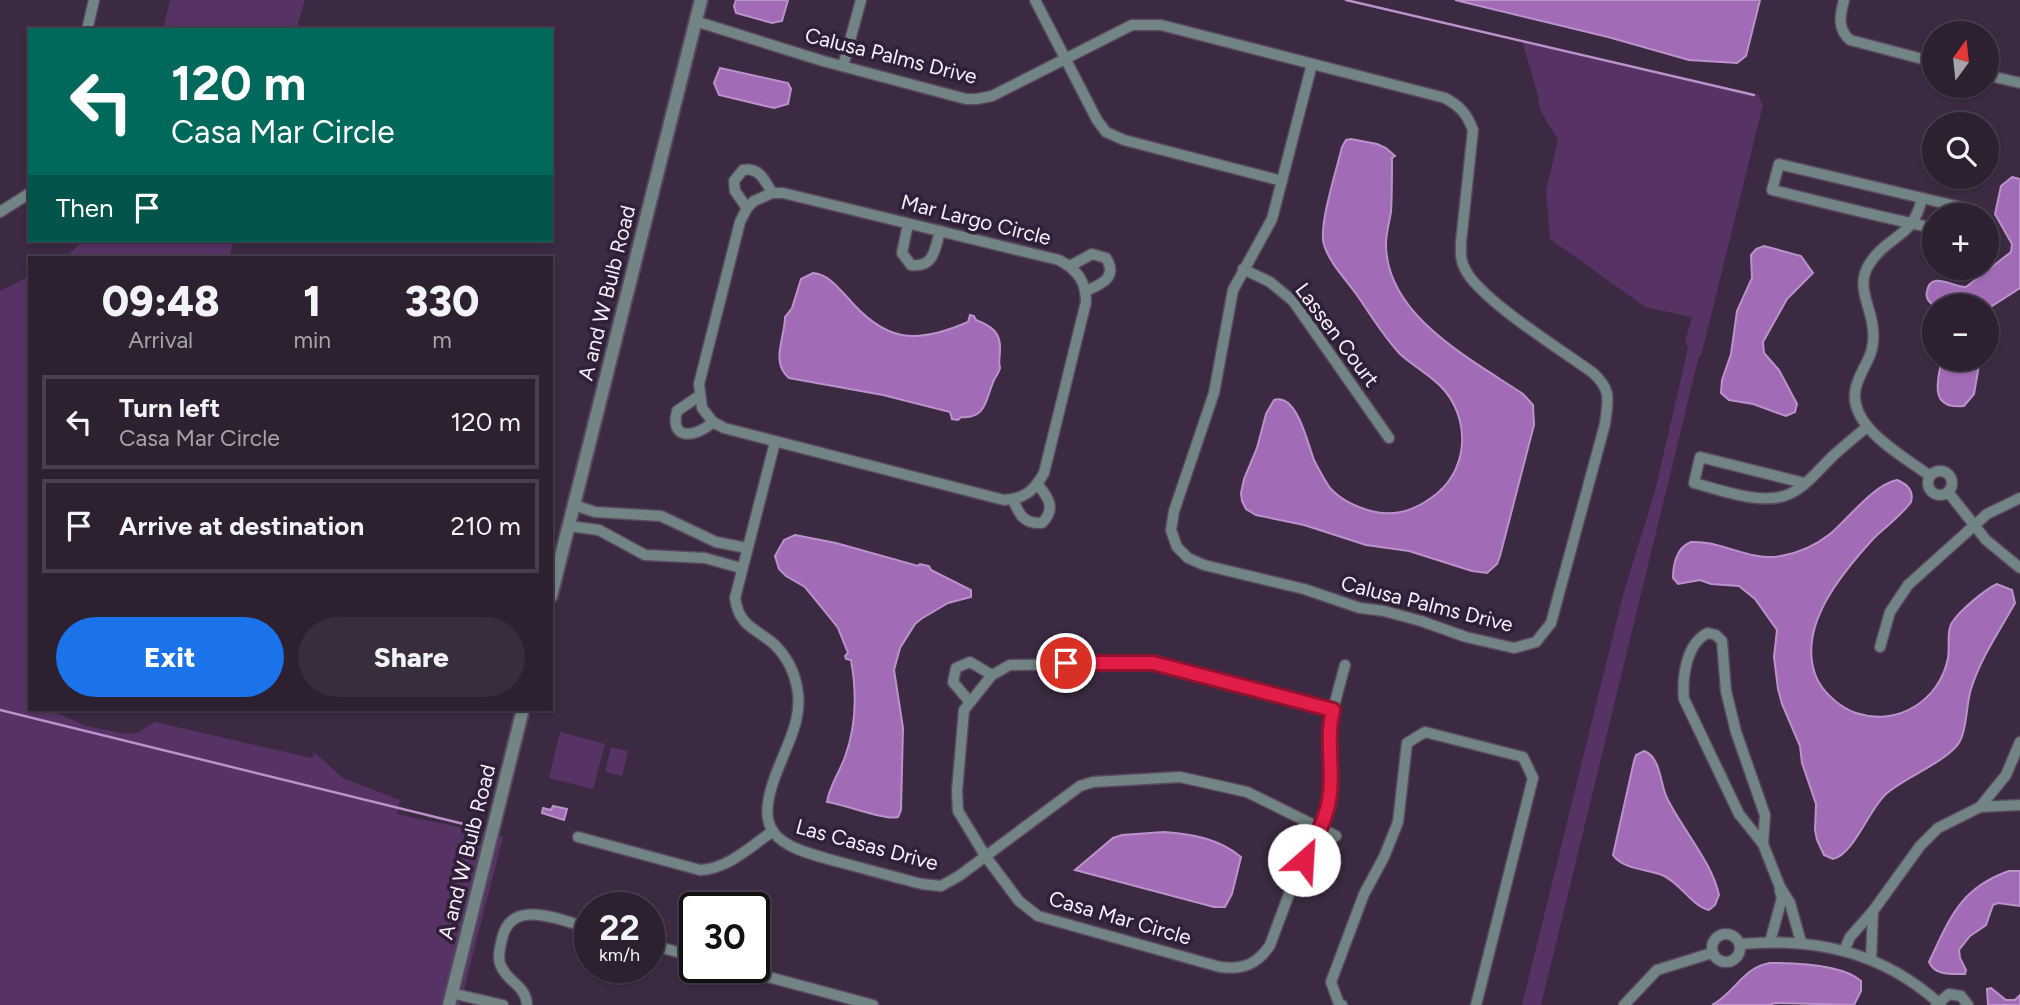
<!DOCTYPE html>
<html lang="en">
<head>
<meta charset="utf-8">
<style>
	body { margin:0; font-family:Figtree,sans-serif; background:#382d3d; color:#f1f3f6; height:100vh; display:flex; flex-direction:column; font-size:26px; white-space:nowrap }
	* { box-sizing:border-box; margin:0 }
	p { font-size:23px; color:#a6a3ab }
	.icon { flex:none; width:38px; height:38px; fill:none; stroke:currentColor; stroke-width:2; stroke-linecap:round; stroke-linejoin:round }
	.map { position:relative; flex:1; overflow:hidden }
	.panel { position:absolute; left:28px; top:256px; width:525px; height:455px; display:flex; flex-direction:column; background:#2c2031; border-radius:0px; box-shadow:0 2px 5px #0004,0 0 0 2px #483e4d }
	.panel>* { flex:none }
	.top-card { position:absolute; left:28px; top:28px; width:525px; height:214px; border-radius:0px; box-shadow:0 2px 5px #0004,0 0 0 2px #483e4d; background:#00695c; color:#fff; overflow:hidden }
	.needle { width:46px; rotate:15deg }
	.controls { position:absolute; left:1922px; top:21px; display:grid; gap:14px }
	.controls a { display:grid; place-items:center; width:77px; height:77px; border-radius:50%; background:#2c2031; box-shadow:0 2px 5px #0004,0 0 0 2px #483e4d; font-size:35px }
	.speed { position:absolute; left:574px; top:892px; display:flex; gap:14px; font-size:35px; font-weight:700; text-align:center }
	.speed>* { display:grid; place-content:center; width:91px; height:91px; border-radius:50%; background:#2c2031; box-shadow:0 2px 5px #0004,0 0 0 2px #483e4d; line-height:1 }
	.speed small { font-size:18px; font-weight:400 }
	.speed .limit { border:4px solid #111; border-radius:10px; background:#fff; color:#111 }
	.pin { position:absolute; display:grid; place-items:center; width:60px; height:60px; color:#fff; margin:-30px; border:4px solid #fff; border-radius:50%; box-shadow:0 2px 7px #0007 }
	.me { position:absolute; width:77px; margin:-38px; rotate:26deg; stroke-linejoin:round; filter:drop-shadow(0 0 5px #0008) }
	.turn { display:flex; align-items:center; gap:24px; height:147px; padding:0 28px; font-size:32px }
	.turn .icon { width:91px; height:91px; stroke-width:2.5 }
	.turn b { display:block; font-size:49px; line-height:60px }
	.then { display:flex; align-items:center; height:66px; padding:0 28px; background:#0003; gap:14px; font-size:26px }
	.eta { display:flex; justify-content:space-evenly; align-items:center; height:119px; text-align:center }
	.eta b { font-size:42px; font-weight:800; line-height:49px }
	.action { display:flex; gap:14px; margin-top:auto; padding:14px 28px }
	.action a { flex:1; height:80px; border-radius:42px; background:#1a73e8; color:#fff; font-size:28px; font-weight:800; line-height:80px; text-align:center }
	.action a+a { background:#382d3d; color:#f1f3f6 }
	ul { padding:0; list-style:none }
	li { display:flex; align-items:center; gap:21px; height:94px; margin:0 14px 10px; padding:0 14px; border:4px solid #483e4d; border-radius:0px }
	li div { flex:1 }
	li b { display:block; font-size:26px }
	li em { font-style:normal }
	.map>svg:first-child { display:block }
	.green { fill:#573265 }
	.water { fill:#a16bb5; stroke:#bb92cb; stroke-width:2 }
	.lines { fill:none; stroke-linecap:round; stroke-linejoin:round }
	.stream { stroke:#bb92cb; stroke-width:2.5 }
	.minor-casing { stroke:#59495f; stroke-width:13 }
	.tertiary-casing { stroke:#59495f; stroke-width:16 }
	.minor { stroke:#728483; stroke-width:10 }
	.tertiary { stroke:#728483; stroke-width:12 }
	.route-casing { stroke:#92132f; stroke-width:18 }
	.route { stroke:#e11d48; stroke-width:12 }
	.labels { text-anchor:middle; stroke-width:7; stroke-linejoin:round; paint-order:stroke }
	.street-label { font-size:21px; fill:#f8edfd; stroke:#302037 }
</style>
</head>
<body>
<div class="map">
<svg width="2020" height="1005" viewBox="0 0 2020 1005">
	<rect width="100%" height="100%" fill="#3b2a41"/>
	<g class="green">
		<polygon points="170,0 305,0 296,30 163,30"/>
		<polygon points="1522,41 1758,95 1763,105 1702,352 1698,360 1541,1005 1522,1005 1623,595 1655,491 1688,348 1685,342 1692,317 1645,307 1550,239 1546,191 1558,140 1540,110 1537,92"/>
		<polygon points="84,240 233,240 229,257 66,257"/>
		<polygon points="30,276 30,709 48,709 86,726 126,734 137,733 155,722 312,758 314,752 343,778 400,800 397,814 487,833 444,1005 0,1005 0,291"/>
		<polygon points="560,732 605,744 593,789 549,778"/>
		<polygon points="611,747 628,751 622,776 605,772"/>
		<polygon points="496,835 503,837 460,1005 453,1005"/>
	</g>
	<g class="water">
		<polygon points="736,0 788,0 782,21 772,23 736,13 734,6"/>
		<polygon points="1455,0 1760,0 1746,56 1737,63 1689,60 1608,37"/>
		<polygon points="720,68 788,83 791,89 788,104 774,108 719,95 714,83"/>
		<path d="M1351 139 1377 144 1386 148 1395 156 1392 158C1392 176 1392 194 1391 212 1389 223 1386 234 1386 244 1386 316 1471 359 1523 394L1533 405 1534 425 1500 556 1497 564 1487 573 1472 571 1409 551 1366 545 1304 525 1256 515 1246 509 1242 501 1241 493 1244 479 1257 448 1266 414 1274 400C1297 392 1308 445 1314 460 1319 470 1324 479 1330 488 1341 500 1356 507 1371 511 1393 517 1413 511 1431 498 1467 474 1472 424 1445 391 1433 376 1414 367 1400 354 1384 337 1372 317 1359 298 1347 280 1331 266 1324 245 1318 226 1337 169 1342 147L1346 140Z"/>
		<path d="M2012 177 2020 179V288L1989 308 1986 313V306H1934C1929 302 1925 298 1927 291 1931 270 1954 288 1966 287L2011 252 2012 244 1995 214 2001 186Z"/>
		<polygon points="1764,246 1801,256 1813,273 1787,299 1763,342 1764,353 1779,370 1797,404 1795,412 1786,416 1753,404 1729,400 1721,393 1722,380 1731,354 1737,311 1752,278 1751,255 1756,249"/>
		<path d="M813 273C827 274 837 286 847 297 885 342 915 345 968 322L970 315 974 316 976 320C991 326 1001 332 1000 350 1000 358 998 361 1000 368 999 372 997 375 995 378 986 395 988 420 961 417L958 420 952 419 950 412 883 395 789 378C770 362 785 338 785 317L792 308 801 279Z"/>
		<path d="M1942 359H1980L1974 394 1964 406C1929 410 1937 381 1942 359Z"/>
		<path d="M1897 480C1907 484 1914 491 1911 502 1901 516 1885 527 1873 539 1842 573 1798 625 1815 674 1821 691 1839 707 1856 713 1898 727 1940 700 1948 658 1950 647 1946 630 1953 621 1961 610 1984 590 1997 584L2012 590 2015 603C1999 632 1981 657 1971 689 1966 705 1967 729 1960 741 1950 760 1904 778 1886 794 1869 809 1854 854 1833 859L1824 855 1817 840 1815 830 1816 804 1802 763 1800 746 1782 704 1778 689 1774 657 1777 630 1755 599 1739 586 1711 584 1700 580 1678 584 1673 578C1673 564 1677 547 1691 542 1721 540 1750 562 1781 556 1798 553 1816 545 1830 534 1849 518 1873 485 1897 480Z"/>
		<path d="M795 535 836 543 918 566 920 564 929 566 931 570 971 590V597L948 603 921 619 915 624 900 648 894 670 903 728 901 810 898 817C887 821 843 804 827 802 829 787 840 771 845 757 857 724 857 693 851 660L846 659 845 656 848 653 838 628 831 619 805 587 786 576 779 569 775 556 784 540Z"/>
		<path d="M1644 751C1661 757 1660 784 1667 798 1682 829 1712 862 1719 895L1715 905 1709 910C1692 906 1681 884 1664 876 1649 869 1623 870 1613 855L1634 761 1636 755Z"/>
		<polygon points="553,806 567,809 564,820 542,813 543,808 551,810"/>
		<path d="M1164 832C1192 834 1220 839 1241 857L1232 894 1225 907H1214L1075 870 1113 838 1122 835Z"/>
		<path d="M2009 871H2020V906L1998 903 1993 905 1986 925 1970 936 1959 950 1960 958 1966 970 1965 974C1952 974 1935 976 1929 962 1950 918 1960 888 2009 871Z"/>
		<path d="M1770 963C1795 963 1843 965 1861 981V991L1854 1005 1775 1003 1769 1005H1712C1735 993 1743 967 1770 963Z"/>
		<polygon points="1991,988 2006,1000 2015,1000 2020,995 2020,1005 1988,1005 1987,989"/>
	</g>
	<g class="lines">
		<g class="stream">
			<polyline points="1346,0 1754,95"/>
			<polyline points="0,710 480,828"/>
		</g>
		<g class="minor-casing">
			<g id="minor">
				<polyline points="1035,0 1097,120 1106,132 1124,140 1282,181"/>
				<path d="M1844 0C1840 15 1837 29 1850 40L1934 62"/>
				<path d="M695 21 823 61 966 99H977L992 96 1132 25H1161L1445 98C1460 106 1467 114 1473 130L1461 242C1461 252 1460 260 1465 269 1479 299 1563 351 1593 373 1612 390 1608 400 1605 424L1551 623 1536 642 1514 648 1466 637 1421 621 1384 611 1360 608 1304 589 1204 565 1188 558 1177 547 1171 530 1174 511 1214 393 1233 290 1272 219 1312 64"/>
				<polyline points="87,30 94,0"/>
				<polyline points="843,66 861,0"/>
				<polyline points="1986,75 2020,83"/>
				<path d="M772 193H783L1059 260C1078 270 1086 282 1086 302L1044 473C1034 491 1024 499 1004 500L724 428 713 422 702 408 699 384 740 222 747 208 754 201Z"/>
				<polyline points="1922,198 1969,209 1971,215"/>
				<path d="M747 208 735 191 734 181 743 170C759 167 765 180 772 193"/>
				<polyline points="0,212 30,193"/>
				<path d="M908 224 902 253 911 265C934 268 935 249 940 231"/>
				<path d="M1070 266 1092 254 1106 258C1118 277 1102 284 1086 291"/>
				<polyline points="1243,269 1270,282 1293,301 1389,438"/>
				<path d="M699 396 677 411C669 442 697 437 713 422"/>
				<path d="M775 442 735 598C739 627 756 628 775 645 786 656 794 671 797 687 803 715 790 739 780 764 750 835 775 845 839 862 866 869 894 877 922 884L941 886 959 876 1080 786 1093 782 1180 777 1247 792 1336 836"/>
				<circle cx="1940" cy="483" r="12"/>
				<path d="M1930 476C1902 455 1840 423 1858 381 1866 360 1875 355 1873 330 1872 307 1854 286 1870 263 1889 234 1913 239 1922 198L1779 164 1772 190C1826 203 1879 217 1934 228"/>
				<path d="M1804 483 1700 457 1694 483C1721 490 1757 504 1784 496 1804 490 1819 469 1834 455 1845 445 1856 436 1867 427"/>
				<polyline points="1948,492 1986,540 2020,568"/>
				<path d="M1013 499C1019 515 1024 524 1042 523 1056 509 1049 498 1038 485"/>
				<polyline points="574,505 595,512 661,516 716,542 747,548"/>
				<polyline points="569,526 599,530 645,555 705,558 741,568"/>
				<polyline points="1880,647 1890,612 1908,585 1987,514 2020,498"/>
				<polyline points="969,701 953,682 956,668 970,662 992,675"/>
				<path d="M1333 710 1153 663 1010 665 992 675 964 710 957 791 958 811 986 857 1019 901 1038 916 1220 967C1243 970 1258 964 1270 945L1298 870 1314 840 1329 805 1331 785V717L1345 665"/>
				<polyline points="1980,807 2020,805"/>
				<path d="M578 837 700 870C728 869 751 846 773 831"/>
				<path d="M1763 844 1739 814 1684 699C1682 678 1686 643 1708 633L1716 635 1722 641 1726 691 1736 732 1765 815 1763 844 1780 887 1790 903 1801 942"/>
				<circle cx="1726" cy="948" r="14"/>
				<polyline points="1770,942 1782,898 1780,891"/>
				<polyline points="649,944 695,957"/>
				<path d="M1740 944C1816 937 1883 952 1941 1005"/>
				<polyline points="1844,951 1850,937 1873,911 1920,846 1938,828 1980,807 2006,775 2020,742"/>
				<polyline points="1871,960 1873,911"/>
				<polyline points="735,968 873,1005"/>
				<polyline points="451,993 503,1005"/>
				<path d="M527 1005C526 985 508 983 501 966 497 959 500 947 502 939 511 896 561 921 590 928"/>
				<polyline points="1342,1005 1339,1004 1331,982 1364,894 1384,857 1398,822 1407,743 1425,732 1523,757 1533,778 1476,1005"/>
				<polyline points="1624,1005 1657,970 1712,953"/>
				<polyline points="1936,1005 1949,994 1961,996 1968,1005"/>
			</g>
		</g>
		<g class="tertiary-casing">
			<g id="tertiary">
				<polyline points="551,596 701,0"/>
				<polyline points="449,1005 523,709"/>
			</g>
		</g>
		<use href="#minor" class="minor"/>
		<use href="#tertiary" class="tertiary"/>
	</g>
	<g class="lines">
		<g class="route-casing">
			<path id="route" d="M1066 663H1153L1333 710C1326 737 1333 766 1330 793 1328 817 1315 839 1304 860"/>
		</g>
		<use href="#route" class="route"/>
	</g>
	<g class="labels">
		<g class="street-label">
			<text transform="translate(891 56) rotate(14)" y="7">Calusa Palms Drive</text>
			<text transform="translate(976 220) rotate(14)" y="7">Mar Largo Circle</text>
			<text transform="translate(607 293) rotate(-76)" y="7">A and W Bulb Road</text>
			<text transform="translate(1337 335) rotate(53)" y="7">Lassen Court</text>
			<text transform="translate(1427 604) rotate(14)" y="7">Calusa Palms Drive</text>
			<text transform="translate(867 845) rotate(15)" y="7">Las Casas Drive</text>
			<text transform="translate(467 852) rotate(-76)" y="7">A and W Bulb Road</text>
			<text transform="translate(1120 918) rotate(16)" y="7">Casa Mar Circle</text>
		</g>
	</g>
</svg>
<div class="controls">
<a><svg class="needle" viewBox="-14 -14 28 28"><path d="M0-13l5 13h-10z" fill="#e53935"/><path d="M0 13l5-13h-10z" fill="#a6a3ab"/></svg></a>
<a><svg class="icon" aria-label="search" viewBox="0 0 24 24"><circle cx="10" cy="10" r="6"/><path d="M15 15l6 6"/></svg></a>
<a>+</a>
<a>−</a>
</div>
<div class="speed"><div>22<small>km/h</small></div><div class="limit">30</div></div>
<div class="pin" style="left:1066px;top:663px;background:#d93025"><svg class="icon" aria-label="arrive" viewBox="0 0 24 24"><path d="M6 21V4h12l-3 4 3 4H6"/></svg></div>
<svg class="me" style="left:1304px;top:860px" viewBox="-20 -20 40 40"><circle r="19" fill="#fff"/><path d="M0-13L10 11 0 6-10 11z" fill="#e11d48"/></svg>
<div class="top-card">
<div class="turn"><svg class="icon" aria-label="left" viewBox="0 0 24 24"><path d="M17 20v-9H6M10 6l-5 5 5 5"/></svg><div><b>120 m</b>Casa Mar Circle</div></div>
<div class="then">Then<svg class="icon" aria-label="arrive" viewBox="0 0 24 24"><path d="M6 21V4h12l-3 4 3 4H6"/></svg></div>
</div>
<section class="panel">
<div class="eta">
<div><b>09:48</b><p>Arrival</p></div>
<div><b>1</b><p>min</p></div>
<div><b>330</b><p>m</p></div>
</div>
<ul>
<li><svg class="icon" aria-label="left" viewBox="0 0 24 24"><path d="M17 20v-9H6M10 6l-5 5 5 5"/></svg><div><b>Turn left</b><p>Casa Mar Circle</p></div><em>120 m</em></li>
<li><svg class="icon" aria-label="arrive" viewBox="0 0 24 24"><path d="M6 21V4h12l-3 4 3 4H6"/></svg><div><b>Arrive at destination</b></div><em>210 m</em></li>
</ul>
<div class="action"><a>Exit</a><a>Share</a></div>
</section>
</div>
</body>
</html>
